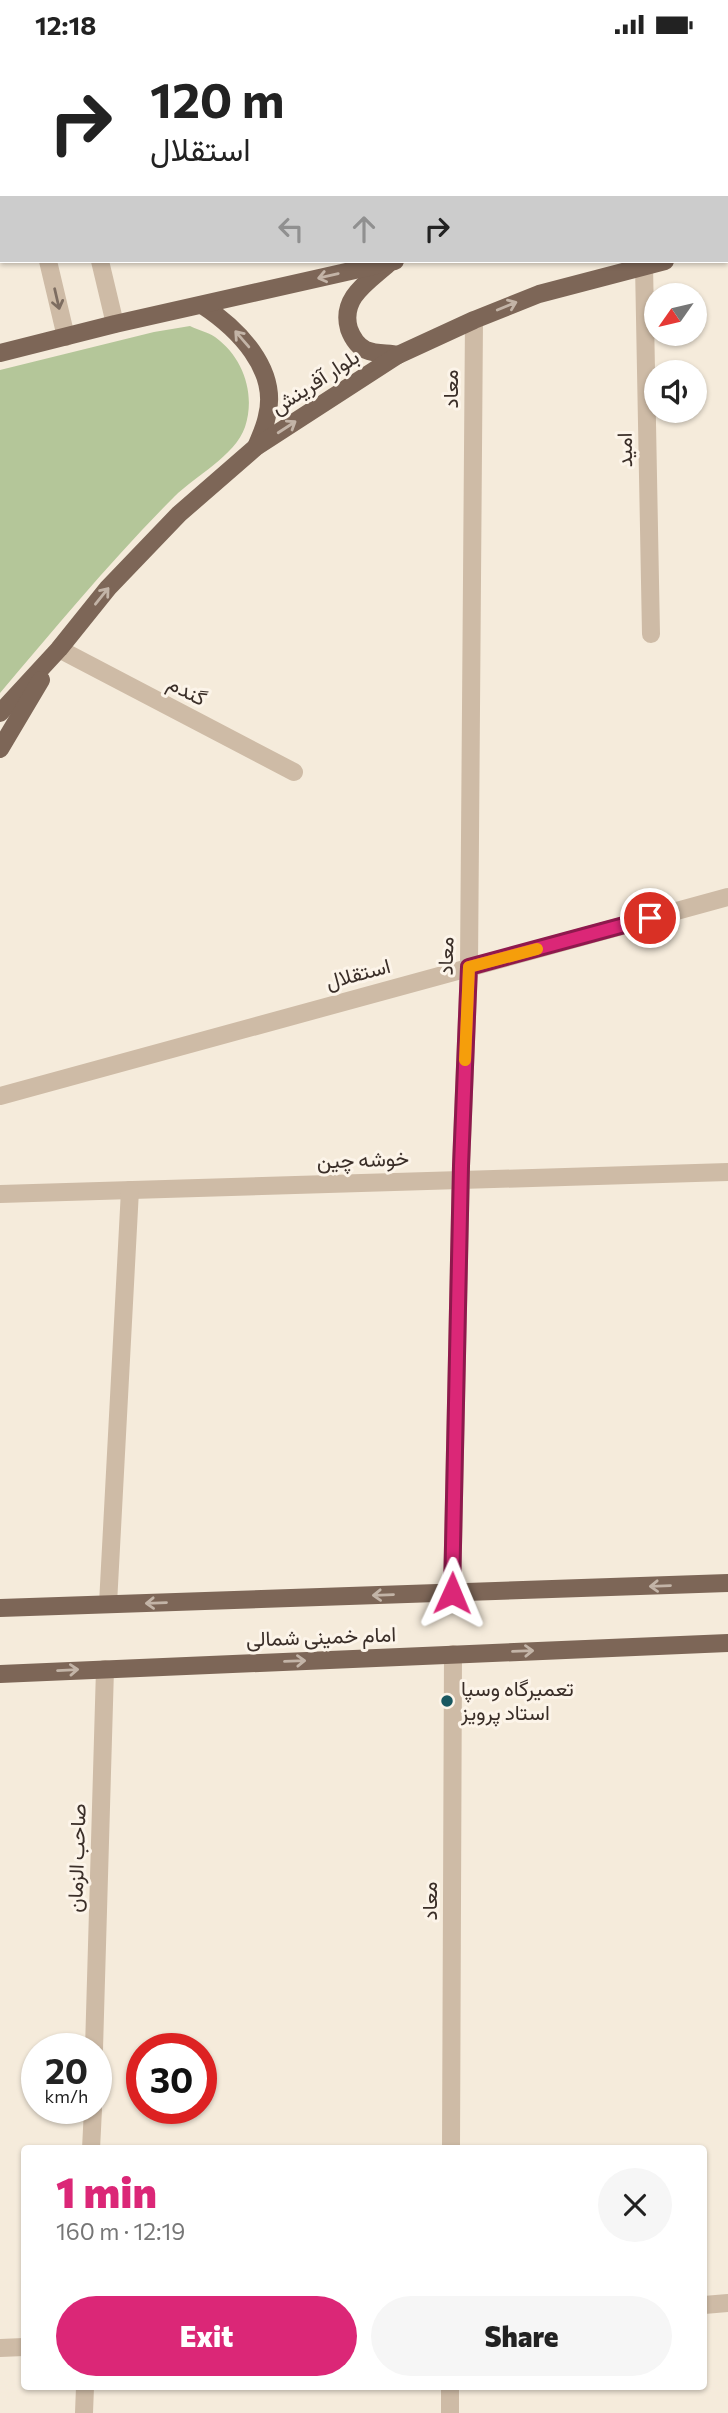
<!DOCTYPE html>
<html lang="en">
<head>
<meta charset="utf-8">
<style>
	body { margin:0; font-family:Commissioner,Vazirmatn,sans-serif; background:#f6f6f6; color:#222; height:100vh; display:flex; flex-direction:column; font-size:26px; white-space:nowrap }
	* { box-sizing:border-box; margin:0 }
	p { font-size:23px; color:#767676 }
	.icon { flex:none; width:38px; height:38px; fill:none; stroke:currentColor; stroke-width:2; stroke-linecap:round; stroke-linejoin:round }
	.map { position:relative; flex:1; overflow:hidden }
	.drawer { position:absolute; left:21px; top:2096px; width:686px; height:245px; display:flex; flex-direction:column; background:#fff; border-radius:7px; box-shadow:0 2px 5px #0004 }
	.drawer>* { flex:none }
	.top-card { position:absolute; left:0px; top:0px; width:728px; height:214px; box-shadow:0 2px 5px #0004; background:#fff; color:#222; overflow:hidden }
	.needle { width:46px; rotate:236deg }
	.tools { position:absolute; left:644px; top:234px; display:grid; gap:14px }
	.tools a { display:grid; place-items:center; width:63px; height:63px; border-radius:50%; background:#fff; box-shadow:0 2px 5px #0004; font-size:35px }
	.speed { position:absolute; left:21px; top:1984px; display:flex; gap:14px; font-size:35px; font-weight:700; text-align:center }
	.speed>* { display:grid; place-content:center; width:91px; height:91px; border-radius:50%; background:#fff; box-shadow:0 2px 5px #0004; line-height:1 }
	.speed small { font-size:18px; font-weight:400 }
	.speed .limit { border:10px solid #d22; background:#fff; color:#111 }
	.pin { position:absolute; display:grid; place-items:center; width:60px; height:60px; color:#fff; margin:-30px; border:4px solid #fff; border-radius:50%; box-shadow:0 2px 7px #0007 }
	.me { position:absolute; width:77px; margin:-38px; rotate:1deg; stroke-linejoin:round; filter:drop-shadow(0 0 5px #0008) }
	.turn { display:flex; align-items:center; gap:24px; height:147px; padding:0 35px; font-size:32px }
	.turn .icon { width:91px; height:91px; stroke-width:2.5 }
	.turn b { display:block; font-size:49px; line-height:60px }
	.lanes { display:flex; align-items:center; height:66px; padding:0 35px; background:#0003; justify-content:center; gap:35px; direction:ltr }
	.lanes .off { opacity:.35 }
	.round { display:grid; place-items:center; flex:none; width:74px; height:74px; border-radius:37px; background:#f6f6f6 }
	.head { display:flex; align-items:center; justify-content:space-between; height:119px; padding:0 35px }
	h1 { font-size:42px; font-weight:800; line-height:52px; color:#db2777 }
	.cta { display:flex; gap:14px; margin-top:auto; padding:14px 35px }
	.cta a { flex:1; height:80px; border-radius:42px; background:#db2777; color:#fff; font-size:28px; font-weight:800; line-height:80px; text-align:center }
	.cta a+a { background:#f6f6f6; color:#222 }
	.status { display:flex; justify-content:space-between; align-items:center; height:49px; padding:0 35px; background:#fff; direction:ltr }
	.status svg { height:19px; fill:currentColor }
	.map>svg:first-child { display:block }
	.green { fill:#b4c699 }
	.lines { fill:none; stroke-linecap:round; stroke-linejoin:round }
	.minor { stroke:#cebba6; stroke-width:18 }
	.major { stroke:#7d6657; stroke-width:18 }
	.oneway { stroke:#c3b4a7 }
	.oneway2 { stroke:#7d6d61 }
	.route-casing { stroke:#8e194d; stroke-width:18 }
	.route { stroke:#db2777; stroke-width:12 }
	.slow { stroke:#f59e0b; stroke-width:12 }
	.poi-dot { fill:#185760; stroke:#fcf4e9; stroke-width:2.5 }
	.labels { text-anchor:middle; stroke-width:6; stroke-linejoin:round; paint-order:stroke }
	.street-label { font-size:21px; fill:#3a2e28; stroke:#fcf4e9 }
	.poi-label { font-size:21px; fill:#3a2e28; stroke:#fcf4e9; text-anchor:start }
</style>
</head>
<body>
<div class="status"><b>12:18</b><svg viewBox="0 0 49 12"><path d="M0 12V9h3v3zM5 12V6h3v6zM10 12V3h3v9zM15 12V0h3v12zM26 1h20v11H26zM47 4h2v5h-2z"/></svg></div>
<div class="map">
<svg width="728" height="2364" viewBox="0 0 728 2364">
	<rect width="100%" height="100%" fill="#f5ebdb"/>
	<path class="green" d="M190 277C198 281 208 283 215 288 243 308 256 345 245 378 235 407 195 427 174 448 112 510 57 577 0 644V321L154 283Z"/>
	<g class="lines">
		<g class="minor">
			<polyline points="50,0 50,2"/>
			<polyline points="501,2 501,0"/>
			<polyline points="0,5 2,13"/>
			<polyline points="48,212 66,288"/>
			<polyline points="100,212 115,275"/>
			<polyline points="644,216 651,585"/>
			<polyline points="59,600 294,723"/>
			<polyline points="0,1047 728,848"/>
			<polyline points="0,1145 728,1123"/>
			<polyline points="452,1544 461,1117 469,918 474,271"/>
			<polyline points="108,1555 130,1141"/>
			<polyline points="94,2000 105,1620"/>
			<polyline points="91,2100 93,2060"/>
			<polyline points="451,2100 453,1605"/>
			<polyline points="704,2256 728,2254"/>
			<polyline points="0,2299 24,2298"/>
			<polyline points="84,2364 85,2338"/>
			<polyline points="450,2364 450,2338"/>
		</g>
		<g class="major">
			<polyline points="726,138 728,138"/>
			<polyline points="726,198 728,197"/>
			<path d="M388 215C368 233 340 249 349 280 352 288 357 297 366 301 375 305 388 304 398 306"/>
			<path d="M202 256C237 279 279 320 267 367 265 378 260 388 256 398"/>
			<polyline points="0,304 115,275 395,212"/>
			<polyline points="0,664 59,600 108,539 179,465 256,398 398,306 474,271 539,245 665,212"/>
			<polyline points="0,700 41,631"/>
			<polyline points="0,1559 728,1534"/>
			<polyline points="0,1625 728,1594"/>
		</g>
	</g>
	<defs><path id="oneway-shaft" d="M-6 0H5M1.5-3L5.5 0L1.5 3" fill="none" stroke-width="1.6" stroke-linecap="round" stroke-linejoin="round" transform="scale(1.75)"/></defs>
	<g class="oneway">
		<use href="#oneway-shaft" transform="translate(328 227) rotate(167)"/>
		<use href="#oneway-shaft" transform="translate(507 257) rotate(-22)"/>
		<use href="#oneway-shaft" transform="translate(242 290) rotate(-131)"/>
		<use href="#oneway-shaft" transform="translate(287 378) rotate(-33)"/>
		<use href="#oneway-shaft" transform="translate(102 547) rotate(-51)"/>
		<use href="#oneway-shaft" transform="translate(660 1537) rotate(178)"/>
		<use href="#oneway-shaft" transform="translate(383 1546) rotate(178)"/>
		<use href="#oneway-shaft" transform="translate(156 1554) rotate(178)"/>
		<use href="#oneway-shaft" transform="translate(523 1602) rotate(-2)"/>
		<use href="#oneway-shaft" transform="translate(295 1612) rotate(-2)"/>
		<use href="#oneway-shaft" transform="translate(68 1621) rotate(-3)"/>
	</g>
	<use class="oneway2" href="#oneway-shaft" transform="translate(57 250) rotate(77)"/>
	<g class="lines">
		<g class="route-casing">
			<polyline id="route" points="452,1544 461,1117 469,918 650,869"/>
		</g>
		<use href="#route" class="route"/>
		<polyline class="slow" points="465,1011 469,918 537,900"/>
	</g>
	<circle class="poi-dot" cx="447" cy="1652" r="7"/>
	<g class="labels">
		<g class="street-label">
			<text transform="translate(315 333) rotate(-33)" y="7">بلوار آفرینش</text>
			<text transform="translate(451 340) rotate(-90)" y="7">معاد</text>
			<text transform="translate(625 401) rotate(-91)" y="7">امید</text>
			<text transform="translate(187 642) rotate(28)" y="7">گندم</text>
			<text transform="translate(446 907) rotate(-89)" y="7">معاد</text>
			<text transform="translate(358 925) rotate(-15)" y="7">استقلال</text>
			<text transform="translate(363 1111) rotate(-2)" y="7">خوشه چین</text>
			<text transform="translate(321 1588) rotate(-2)" y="7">امام خمینی شمالی</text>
			<text transform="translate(77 1809) rotate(-88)" y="7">صاحب الزمان</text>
			<text transform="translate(430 1852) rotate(-90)" y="7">معاد</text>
		</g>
		<g class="poi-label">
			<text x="461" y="1647">تعمیرگاه وسپا<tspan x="461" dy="24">استاد پرویز</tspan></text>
		</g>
	</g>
</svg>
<div class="tools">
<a><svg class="needle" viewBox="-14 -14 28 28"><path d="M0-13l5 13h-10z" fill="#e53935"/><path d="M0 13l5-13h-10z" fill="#767676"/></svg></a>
<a><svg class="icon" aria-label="sound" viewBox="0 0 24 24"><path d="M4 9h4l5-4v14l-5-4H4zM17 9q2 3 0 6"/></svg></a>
</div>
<div class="speed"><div>20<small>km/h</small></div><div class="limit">30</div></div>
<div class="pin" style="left:650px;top:869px;background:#d93025"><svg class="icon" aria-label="arrive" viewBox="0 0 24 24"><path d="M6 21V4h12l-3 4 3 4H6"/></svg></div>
<svg class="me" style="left:452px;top:1544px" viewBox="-20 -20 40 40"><path d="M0-17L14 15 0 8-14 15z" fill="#db2777" stroke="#fff" stroke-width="4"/></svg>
<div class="top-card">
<div class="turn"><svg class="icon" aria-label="right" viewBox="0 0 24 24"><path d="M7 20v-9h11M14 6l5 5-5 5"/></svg><div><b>120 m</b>استقلال</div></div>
<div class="lanes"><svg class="icon off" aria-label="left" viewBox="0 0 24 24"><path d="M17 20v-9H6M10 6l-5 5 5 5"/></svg><svg class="icon off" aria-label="ahead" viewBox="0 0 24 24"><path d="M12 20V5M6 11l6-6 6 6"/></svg><svg class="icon" aria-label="right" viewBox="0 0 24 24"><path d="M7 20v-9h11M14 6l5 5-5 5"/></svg></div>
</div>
<section class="drawer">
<div class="head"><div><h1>1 min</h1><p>160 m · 12:19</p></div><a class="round"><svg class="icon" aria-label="close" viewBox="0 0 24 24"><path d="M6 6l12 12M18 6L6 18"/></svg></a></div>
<div class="cta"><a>Exit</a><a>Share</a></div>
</section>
</div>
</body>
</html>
